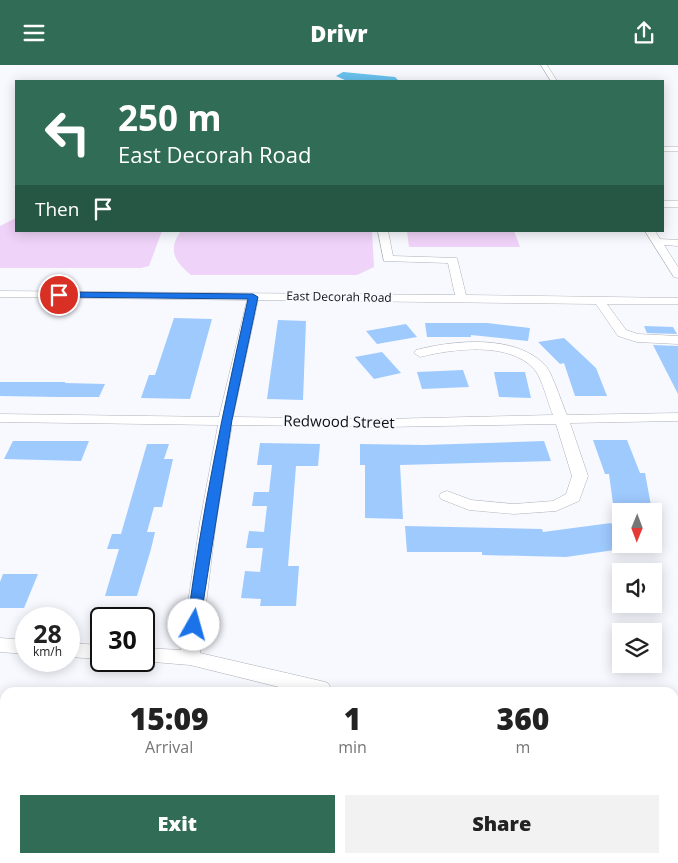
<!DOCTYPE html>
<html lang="en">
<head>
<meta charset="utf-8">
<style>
	body { margin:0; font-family:"Open Sans",sans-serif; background:#f2f2f2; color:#222; height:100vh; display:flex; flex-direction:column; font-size:19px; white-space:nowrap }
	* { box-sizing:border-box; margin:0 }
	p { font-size:16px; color:#767676 }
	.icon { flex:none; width:28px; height:28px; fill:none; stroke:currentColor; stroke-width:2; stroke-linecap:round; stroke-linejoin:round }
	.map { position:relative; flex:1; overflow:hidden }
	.drawer { position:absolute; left:0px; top:622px; width:679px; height:176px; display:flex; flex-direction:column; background:#fff; border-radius:15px 15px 0 0; box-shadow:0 2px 12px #0003 }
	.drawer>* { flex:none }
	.guide { position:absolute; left:15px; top:15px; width:649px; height:152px; border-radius:0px; box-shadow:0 2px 12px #0003; background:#306c56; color:#fff; overflow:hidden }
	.needle { width:32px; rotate:181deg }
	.tools { position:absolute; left:612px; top:438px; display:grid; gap:10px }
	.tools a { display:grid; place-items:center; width:50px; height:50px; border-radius:0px; background:#fff; box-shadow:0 2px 12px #0003; font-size:25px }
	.speed { position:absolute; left:15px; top:542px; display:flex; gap:10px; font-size:25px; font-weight:700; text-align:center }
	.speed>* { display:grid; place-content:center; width:65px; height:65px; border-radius:50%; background:#fff; box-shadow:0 2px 12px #0003; line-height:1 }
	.speed small { font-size:12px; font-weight:400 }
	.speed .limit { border:2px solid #111; border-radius:8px; background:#fff; color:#111 }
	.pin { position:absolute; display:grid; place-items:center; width:42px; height:42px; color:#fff; margin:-21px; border:2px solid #fff; border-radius:50%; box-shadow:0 1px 5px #0007 }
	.me { position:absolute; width:55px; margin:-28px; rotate:7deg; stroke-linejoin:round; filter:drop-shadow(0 0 4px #0008) }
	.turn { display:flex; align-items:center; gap:18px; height:105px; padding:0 20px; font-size:22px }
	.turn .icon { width:65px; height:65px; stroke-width:2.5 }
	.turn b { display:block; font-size:35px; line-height:42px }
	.then { display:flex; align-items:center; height:48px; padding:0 20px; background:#0003; gap:10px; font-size:19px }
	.eta { display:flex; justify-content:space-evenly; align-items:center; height:85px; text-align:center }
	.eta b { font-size:30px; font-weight:800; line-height:35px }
	.button { display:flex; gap:10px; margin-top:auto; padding:10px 20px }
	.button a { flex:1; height:58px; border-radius:0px; background:#306c56; color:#fff; font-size:20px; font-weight:800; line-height:58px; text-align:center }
	.button a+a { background:#f2f2f2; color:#222 }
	header { display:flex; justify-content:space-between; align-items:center; height:65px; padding:0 20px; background:#306c56; color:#fff; font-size:22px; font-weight:800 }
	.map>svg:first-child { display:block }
	.green { fill:#efd3f8 }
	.water { fill:#67c2ee }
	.building { fill:#9fcafe }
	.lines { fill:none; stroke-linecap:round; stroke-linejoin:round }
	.minor-casing { stroke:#afb1b8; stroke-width:1 }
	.minor { fill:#fff; fill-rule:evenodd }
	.route { fill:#1a73e8; stroke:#114b97 }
	.labels { text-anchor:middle; stroke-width:4.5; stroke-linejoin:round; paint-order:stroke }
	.far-street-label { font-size:12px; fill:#0e0f12; stroke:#f7f9ff }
	.street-label { font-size:15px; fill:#0e0f12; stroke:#f7f9ff }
</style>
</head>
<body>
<header><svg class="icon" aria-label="menu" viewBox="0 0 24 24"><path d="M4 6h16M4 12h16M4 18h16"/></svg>Drivr<svg class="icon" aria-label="share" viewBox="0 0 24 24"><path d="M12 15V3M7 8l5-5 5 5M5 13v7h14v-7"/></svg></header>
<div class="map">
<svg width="678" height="798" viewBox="0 0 678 798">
	<rect width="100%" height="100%" fill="#f7f9ff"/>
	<g class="green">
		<polygon points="16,153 16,166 162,166 149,201 141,203 0,203 0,161"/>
		<path d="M181 166H372L374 202 357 210H191C175 197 167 185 181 166Z"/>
		<polygon points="407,166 514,166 520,182 409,182"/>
	</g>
	<polygon class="water" points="343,7 395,12 399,16 347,16 336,11"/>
	<g class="building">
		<polygon points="174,253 212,254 190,334 141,333 149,310 155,310"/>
		<polygon points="278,255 306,256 303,335 267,334"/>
		<polygon points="425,258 487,258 530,263 528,276 471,270 471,272 427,272"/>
		<polygon points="406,259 417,272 377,279 366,266"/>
		<polygon points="644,261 673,262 677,269 647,268"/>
		<polygon points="564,273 596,303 607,331 575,331 564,298 560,299 538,277"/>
		<polygon points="653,280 678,281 678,329"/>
		<polygon points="382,287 401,308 374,314 355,292"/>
		<polygon points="463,305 469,322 422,324 417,307"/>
		<polygon points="494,307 525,307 531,333 499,332"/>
		<polygon points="0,317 65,317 65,318 105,319 99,332 58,332 0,331"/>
		<polygon points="593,375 627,375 640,408 645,408 652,446 614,446 609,409 605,409"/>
		<polygon points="13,376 89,376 81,396 4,394"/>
		<polygon points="544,376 551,396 400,400 403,454 365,453 365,400 360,400 360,379 424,380"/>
		<polygon points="260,378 320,379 318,401 296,401 288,501 299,501 296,541 260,541 261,534 241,533 245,506 260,507 263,483 246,483 249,466 264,467 267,441 252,441 254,427 269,427 272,400 257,400"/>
		<polygon points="147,379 169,379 164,394 173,394 162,442 154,442 147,467 155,467 151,484 137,531 105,531 119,484 107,484 112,469 121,469"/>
		<polygon points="611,458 621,473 621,479 625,479 628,483 566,492 482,490 482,487 407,487 405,461 542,464 543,467"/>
		<polygon points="3,509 38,509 24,543 0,543 0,517"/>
	</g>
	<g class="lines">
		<g class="minor-casing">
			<g id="minor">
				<polygon points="541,0 547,0 557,16 551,16"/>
				<rect x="662" y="82" width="16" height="4"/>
				<rect x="662" y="136" width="16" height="6"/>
				<path d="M378 166H388L393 191 457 193 466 230 678 233V239H607L626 265 638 269 678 271V279L637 277 618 271 596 239 258 235 233 352 383 354 553 350C548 339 542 312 534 304 509 276 452 284 420 292L414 288 416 285C454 275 515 269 545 300 552 307 562 339 567 350L678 348V356L570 358 588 411 579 436 556 446 514 449 469 445 441 434 439 431 441 428 447 426 471 435 514 439 553 436 566 429 572 411 556 359 383 362 232 360 216 457 200 588 321 616 328 618 331 624 329 628H303L190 600 141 596H144V583L181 585 200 457 218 360 0 357V349L219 352 247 235 0 232V226L455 230 448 198 384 196Z"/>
				<polygon points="645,166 655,166 660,174 678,175 678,181 664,180 678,202 678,213 674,212"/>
				<polygon points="0,573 26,575 26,589 0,587"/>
				<polygon points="69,578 101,580 101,594 69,592"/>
			</g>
		</g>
		<use href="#minor" class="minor"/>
	</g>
	<path class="route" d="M59 227 253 229 258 232 232 355 199 564 194 565 189 564 187 560C201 450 224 342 248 234L56 232 54 230Z"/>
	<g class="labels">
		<g class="far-street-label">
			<text transform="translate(339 232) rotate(1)" y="4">East Decorah Road</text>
		</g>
		<g class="street-label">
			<text transform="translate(339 357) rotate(1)" y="5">Redwood Street</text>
		</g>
	</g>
</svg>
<div class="tools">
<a><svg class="needle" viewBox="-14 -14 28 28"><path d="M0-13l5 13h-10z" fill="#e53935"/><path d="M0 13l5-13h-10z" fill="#767676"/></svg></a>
<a><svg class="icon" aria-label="sound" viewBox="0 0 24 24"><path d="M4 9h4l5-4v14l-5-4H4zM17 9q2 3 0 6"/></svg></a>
<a><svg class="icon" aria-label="layers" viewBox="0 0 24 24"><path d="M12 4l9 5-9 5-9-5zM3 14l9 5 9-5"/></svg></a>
</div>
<div class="speed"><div>28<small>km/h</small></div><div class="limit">30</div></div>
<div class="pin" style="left:59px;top:230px;background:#d93025"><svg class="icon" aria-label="arrive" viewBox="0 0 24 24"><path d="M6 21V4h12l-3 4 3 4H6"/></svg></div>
<svg class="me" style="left:194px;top:560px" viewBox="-20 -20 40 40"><circle r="19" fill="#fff"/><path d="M0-13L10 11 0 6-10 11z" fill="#1a73e8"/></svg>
<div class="guide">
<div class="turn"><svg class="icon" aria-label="left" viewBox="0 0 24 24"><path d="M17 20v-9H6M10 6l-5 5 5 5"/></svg><div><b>250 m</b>East Decorah Road</div></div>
<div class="then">Then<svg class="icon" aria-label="arrive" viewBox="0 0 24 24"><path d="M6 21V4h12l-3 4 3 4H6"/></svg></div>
</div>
<section class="drawer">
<div class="eta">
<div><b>15:09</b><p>Arrival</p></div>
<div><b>1</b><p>min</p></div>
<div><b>360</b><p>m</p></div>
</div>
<div class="button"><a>Exit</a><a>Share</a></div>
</section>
</div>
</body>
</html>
